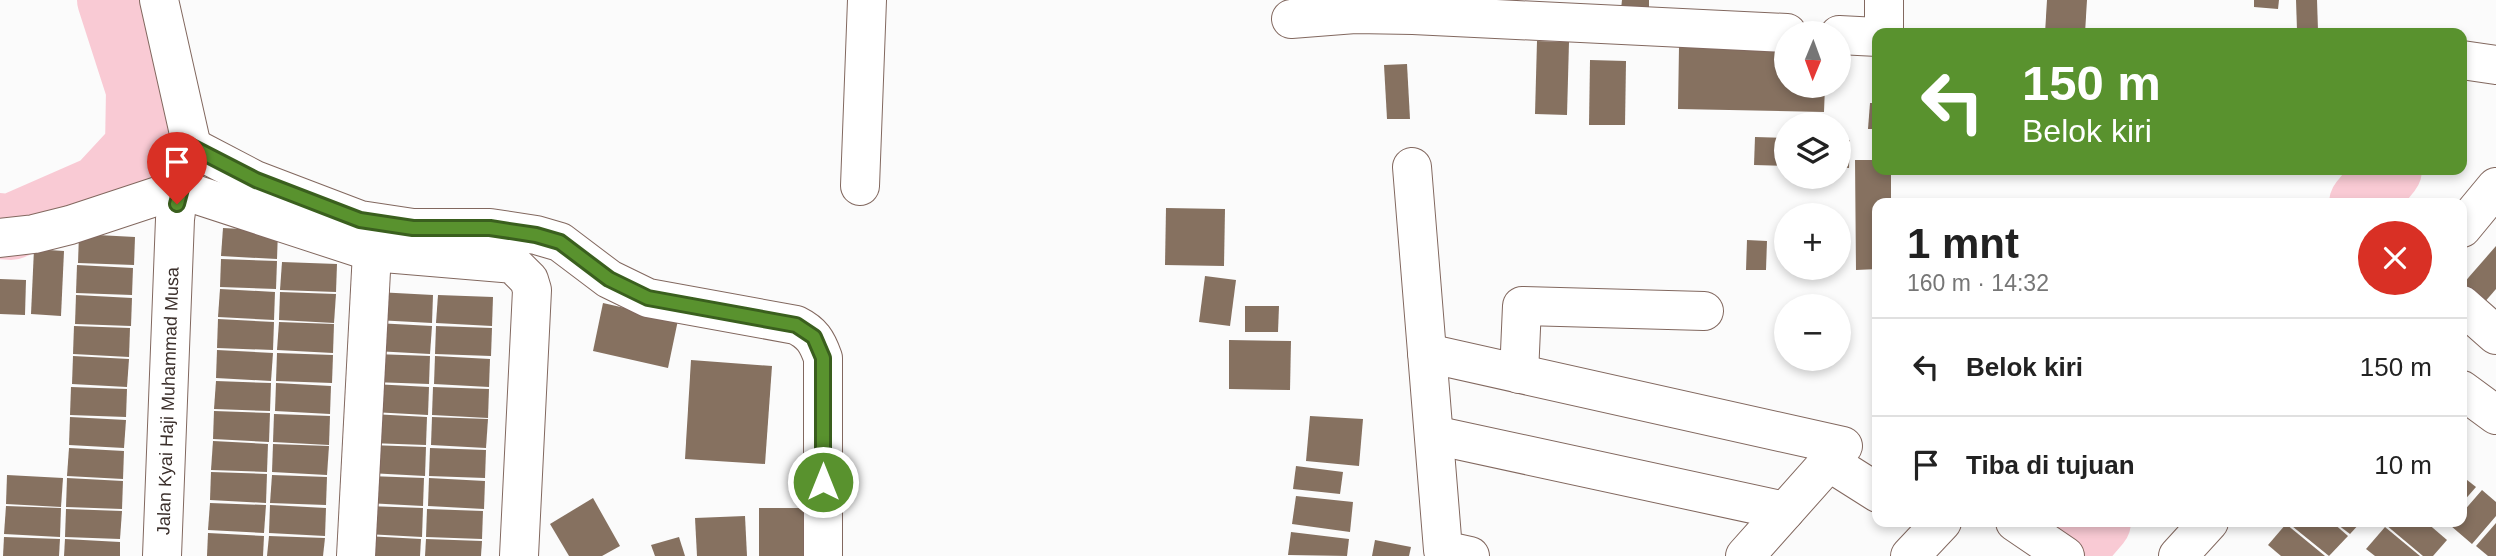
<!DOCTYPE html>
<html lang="id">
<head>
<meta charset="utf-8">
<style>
	body { margin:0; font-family:Helvetica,sans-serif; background:#f6f6f6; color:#222; height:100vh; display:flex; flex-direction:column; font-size:26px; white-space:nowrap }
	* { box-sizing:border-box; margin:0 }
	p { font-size:23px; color:#767676 }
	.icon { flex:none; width:38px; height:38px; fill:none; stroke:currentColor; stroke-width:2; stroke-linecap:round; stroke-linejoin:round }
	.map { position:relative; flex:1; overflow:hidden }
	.details { position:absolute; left:1872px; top:198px; width:595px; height:329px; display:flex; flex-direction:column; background:#fff; border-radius:14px; box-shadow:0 4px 10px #0003 }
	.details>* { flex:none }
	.guide { position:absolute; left:1872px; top:28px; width:595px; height:147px; border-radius:14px; box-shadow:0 4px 10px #0003; background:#59922e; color:#fff; overflow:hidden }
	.needle { width:46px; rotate:181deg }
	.controls { position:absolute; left:1774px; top:21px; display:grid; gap:14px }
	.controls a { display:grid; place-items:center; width:77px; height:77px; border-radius:50%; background:#fff; box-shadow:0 4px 10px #0003; font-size:35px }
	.pin { position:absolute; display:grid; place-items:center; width:60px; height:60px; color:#fff; margin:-72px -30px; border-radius:50% 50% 50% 0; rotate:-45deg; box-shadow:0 0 7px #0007 }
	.pin .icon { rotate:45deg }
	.me { position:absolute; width:77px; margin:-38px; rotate:0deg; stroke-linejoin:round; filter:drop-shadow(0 0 5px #0008) }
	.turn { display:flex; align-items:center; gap:24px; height:147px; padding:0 35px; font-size:32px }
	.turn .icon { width:91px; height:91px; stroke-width:2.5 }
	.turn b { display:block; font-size:49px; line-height:60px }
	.round { display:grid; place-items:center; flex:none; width:74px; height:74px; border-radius:37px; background:#f6f6f6 }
	.summary { display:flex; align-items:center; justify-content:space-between; height:119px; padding:0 35px }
	h1 { font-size:42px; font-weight:700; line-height:52px }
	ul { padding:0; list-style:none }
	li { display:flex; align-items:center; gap:21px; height:98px; padding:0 35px; border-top:2px solid #e0e0e0 }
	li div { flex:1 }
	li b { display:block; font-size:26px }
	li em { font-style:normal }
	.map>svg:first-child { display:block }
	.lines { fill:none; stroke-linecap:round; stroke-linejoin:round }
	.river { stroke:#f9cad4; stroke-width:66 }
	.building { fill:#867160 }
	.minor-casing { stroke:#82685f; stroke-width:40 }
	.minor { stroke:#fff; stroke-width:38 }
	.route-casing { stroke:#3a5f1e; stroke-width:18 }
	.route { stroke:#59922e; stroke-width:12 }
	.labels { text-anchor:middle; stroke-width:7; stroke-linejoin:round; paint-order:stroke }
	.street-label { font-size:18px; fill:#3b2f2b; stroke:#fff }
</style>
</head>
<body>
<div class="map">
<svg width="2496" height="556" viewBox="0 0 2496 556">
	<rect width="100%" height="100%" fill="#fbfbfb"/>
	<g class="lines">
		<g class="river">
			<polyline points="2362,203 2389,170"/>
			<polyline points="0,226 11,227 100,188 138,147 139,90 110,0"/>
			<polyline points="2069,556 2098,522"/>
		</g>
	</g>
	<g class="building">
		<polygon points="1622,0 1649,0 1649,11 1621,9"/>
		<polygon points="2047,0 2087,0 2085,33 2045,33"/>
		<polygon points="2254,0 2279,0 2278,9 2254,7"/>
		<polygon points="2296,0 2317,0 2318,30 2297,30"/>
		<polygon points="1537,41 1569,42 1567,115 1535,114"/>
		<polygon points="1679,47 1787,49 1787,86 1825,86 1824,112 1678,109"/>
		<polygon points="1590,60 1626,61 1625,125 1589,125"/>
		<polygon points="1407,64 1410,119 1387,119 1384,65"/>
		<polygon points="1870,103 1878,103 1878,129 1868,129"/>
		<polygon points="1755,137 1787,138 1787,166 1754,165"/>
		<polygon points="1839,139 1850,140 1849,168 1839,167"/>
		<polygon points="1855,160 1878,160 1878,170 1891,170 1891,203 1878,203 1878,269 1856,270"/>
		<polygon points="1166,208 1225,209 1224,266 1165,265"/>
		<polygon points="223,228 278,231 277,259 221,256"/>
		<polygon points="79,234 135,237 134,265 78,263"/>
		<polygon points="1747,240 1767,241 1766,270 1746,270"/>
		<polygon points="2496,246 2496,289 2483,304 2462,285"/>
		<polygon points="34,249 64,251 61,316 31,314"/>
		<polygon points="221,259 277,261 276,289 220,287"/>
		<polygon points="282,262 337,264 336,292 280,290"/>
		<polygon points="77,265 133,268 132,295 76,293"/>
		<polygon points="1205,276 1236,280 1230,326 1199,322"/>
		<polygon points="0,279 26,280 25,315 0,314"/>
		<polygon points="220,289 275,292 274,320 218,317"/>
		<polygon points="280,292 336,294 334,323 279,320"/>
		<polygon points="377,292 433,295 432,323 376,320"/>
		<polygon points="76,295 132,298 131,326 75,324"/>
		<polygon points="438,295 493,297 492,326 436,323"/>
		<polygon points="603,303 678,320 668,368 593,351"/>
		<polygon points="1245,306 1279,306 1278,332 1245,332"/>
		<polygon points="218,319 274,322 273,350 217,348"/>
		<polygon points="279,322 334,324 333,353 277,350"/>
		<polygon points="376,323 432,326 430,354 375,351"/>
		<polygon points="74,326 130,328 129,357 73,354"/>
		<polygon points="436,326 492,328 491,356 435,354"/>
		<polygon points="1229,340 1291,341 1290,390 1229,389"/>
		<polygon points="217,350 273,353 271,381 216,378"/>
		<polygon points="277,353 333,355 332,383 276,381"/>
		<polygon points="375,354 430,356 429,384 373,382"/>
		<polygon points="73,356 129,359 127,387 72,384"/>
		<polygon points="435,356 490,359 489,387 434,384"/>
		<polygon points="691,360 772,366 765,464 685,459"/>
		<polygon points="216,381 271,383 270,411 214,409"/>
		<polygon points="276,383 331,386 330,414 275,411"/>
		<polygon points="373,384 429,387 428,415 372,412"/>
		<polygon points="71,387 127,389 126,417 70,415"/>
		<polygon points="433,387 489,389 488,418 432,415"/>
		<polygon points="214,411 270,413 269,442 213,439"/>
		<polygon points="274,414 330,416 329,445 273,442"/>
		<polygon points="372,414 427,417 426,445 370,443"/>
		<polygon points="1310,416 1363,419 1359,466 1306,461"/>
		<polygon points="70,417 126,420 124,448 69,445"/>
		<polygon points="432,417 488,419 486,448 431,445"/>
		<polygon points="213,441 268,444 267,472 211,470"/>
		<polygon points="273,444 329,446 327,475 272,472"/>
		<polygon points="370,445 426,447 425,476 369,473"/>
		<polygon points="69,448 124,451 123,479 67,476"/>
		<polygon points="430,448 486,450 485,478 429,476"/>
		<polygon points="1296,466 1343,472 1340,494 1293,489"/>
		<polygon points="211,472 267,474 266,503 210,500"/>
		<polygon points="7,475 63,478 61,507 6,504"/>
		<polygon points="272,475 327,477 326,505 270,503"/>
		<polygon points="369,476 424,478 423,506 367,503"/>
		<polygon points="2462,476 2476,487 2462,503"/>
		<polygon points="67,478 123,481 122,509 66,507"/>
		<polygon points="429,478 485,481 484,509 428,506"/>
		<polygon points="2482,490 2496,502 2496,516 2472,544 2451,526 2455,522 2462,522 2462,513"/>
		<polygon points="1296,496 1353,502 1350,532 1292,524"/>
		<polygon points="593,498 620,546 602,556 569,556 550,524"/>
		<polygon points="210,503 266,505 264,533 208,530"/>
		<polygon points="270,505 326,508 325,536 269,533"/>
		<polygon points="6,506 61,508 60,537 4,534"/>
		<polygon points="367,506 423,508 422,537 366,534"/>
		<rect x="759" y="508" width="46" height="48"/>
		<polygon points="66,509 122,511 120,539 65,537"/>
		<polygon points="427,509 483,511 482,539 426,537"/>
		<polygon points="745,516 747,556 697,556 695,518"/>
		<polygon points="2287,522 2332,522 2348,536 2329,556"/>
		<polygon points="2334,522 2361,522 2350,534"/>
		<polygon points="2390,522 2426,522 2447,540 2433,556 2423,556 2386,525"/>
		<polygon points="2496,523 2496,556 2488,556 2476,546"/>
		<polygon points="2286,524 2325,556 2281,556 2268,545"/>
		<polygon points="2385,527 2420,556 2375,556 2366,549"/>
		<polygon points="1291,532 1349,539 1347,556 1288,555"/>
		<polygon points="208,533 264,536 263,556 207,556"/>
		<polygon points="269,536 325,538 323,556 267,556"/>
		<polygon points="366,536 421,539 420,556 365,556"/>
		<polygon points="4,537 60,539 59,556 3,556"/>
		<polygon points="679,537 685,556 655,556 651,545"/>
		<polygon points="65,539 120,542 120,556 64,556"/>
		<polygon points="426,539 482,541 481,556 425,556"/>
		<polygon points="1375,540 1411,547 1409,556 1372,556"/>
	</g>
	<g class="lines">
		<g class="minor-casing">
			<g id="minor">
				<polyline points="159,0 192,147 179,189 175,219 162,556"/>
				<polyline points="1291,19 1355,14 1413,15 1787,33"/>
				<polyline points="1884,33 1884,0"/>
				<polyline points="1839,35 1878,37"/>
				<polyline points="2462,60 2496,65"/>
				<path d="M192 147 255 180 360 220 413 228H490L536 235 560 242 609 279 648 298 796 325C812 333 817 341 823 358V556"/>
				<polyline points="1412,167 1443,550 1470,556"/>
				<polyline points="860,186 867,0"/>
				<polyline points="2462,228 2496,187"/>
				<polyline points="0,238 34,234 70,225 179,189 372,252 513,264 529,280 532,290 519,556"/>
				<polyline points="2462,305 2496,335"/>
				<polyline points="1427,353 1843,446 1745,556"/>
				<polyline points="1519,374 1522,306 1704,311"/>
				<polyline points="2462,390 2496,415"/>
				<polyline points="1434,435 1785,511"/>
				<polyline points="1829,462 1878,493"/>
				<polyline points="2015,522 2065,556"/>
				<polyline points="356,556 372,252"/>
				<polyline points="1910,556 1942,522"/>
				<polyline points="2178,556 2209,522"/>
			</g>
		</g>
		<use href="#minor" class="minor"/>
	</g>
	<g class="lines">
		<g class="route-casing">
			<polyline id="route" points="177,204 192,147 256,180 360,220 413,228 490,228 536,235 560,242 609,279 648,298 796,325 814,337 823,358 823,482"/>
		</g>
		<use href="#route" class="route"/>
	</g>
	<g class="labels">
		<g class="street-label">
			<text transform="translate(168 401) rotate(-88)" y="6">Jalan Kyai Haji Muhammad Musa</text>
		</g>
	</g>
</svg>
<div class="controls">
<a><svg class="needle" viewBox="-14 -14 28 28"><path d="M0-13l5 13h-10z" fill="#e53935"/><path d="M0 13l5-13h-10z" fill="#767676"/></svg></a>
<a><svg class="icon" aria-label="layers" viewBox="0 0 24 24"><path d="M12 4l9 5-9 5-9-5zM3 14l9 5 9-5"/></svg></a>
<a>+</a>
<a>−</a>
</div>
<div class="pin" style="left:177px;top:204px;background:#d93025"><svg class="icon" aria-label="arrive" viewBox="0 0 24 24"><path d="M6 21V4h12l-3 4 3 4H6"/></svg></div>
<svg class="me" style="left:823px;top:482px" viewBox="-20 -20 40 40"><circle r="17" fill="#59922e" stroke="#fff" stroke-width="3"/><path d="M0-11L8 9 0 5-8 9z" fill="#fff"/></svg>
<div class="guide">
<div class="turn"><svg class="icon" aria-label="left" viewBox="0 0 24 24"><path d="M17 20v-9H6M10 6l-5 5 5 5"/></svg><div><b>150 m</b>Belok kiri</div></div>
</div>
<section class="details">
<div class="summary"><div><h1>1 mnt</h1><p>160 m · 14:32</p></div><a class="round" style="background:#d93025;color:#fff"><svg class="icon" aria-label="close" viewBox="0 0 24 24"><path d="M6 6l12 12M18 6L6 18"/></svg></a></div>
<ul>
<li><svg class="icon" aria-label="left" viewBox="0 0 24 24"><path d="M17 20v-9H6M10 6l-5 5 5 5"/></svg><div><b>Belok kiri</b></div><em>150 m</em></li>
<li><svg class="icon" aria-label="arrive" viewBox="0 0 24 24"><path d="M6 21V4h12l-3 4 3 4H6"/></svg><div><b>Tiba di tujuan</b></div><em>10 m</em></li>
</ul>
</section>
</div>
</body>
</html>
